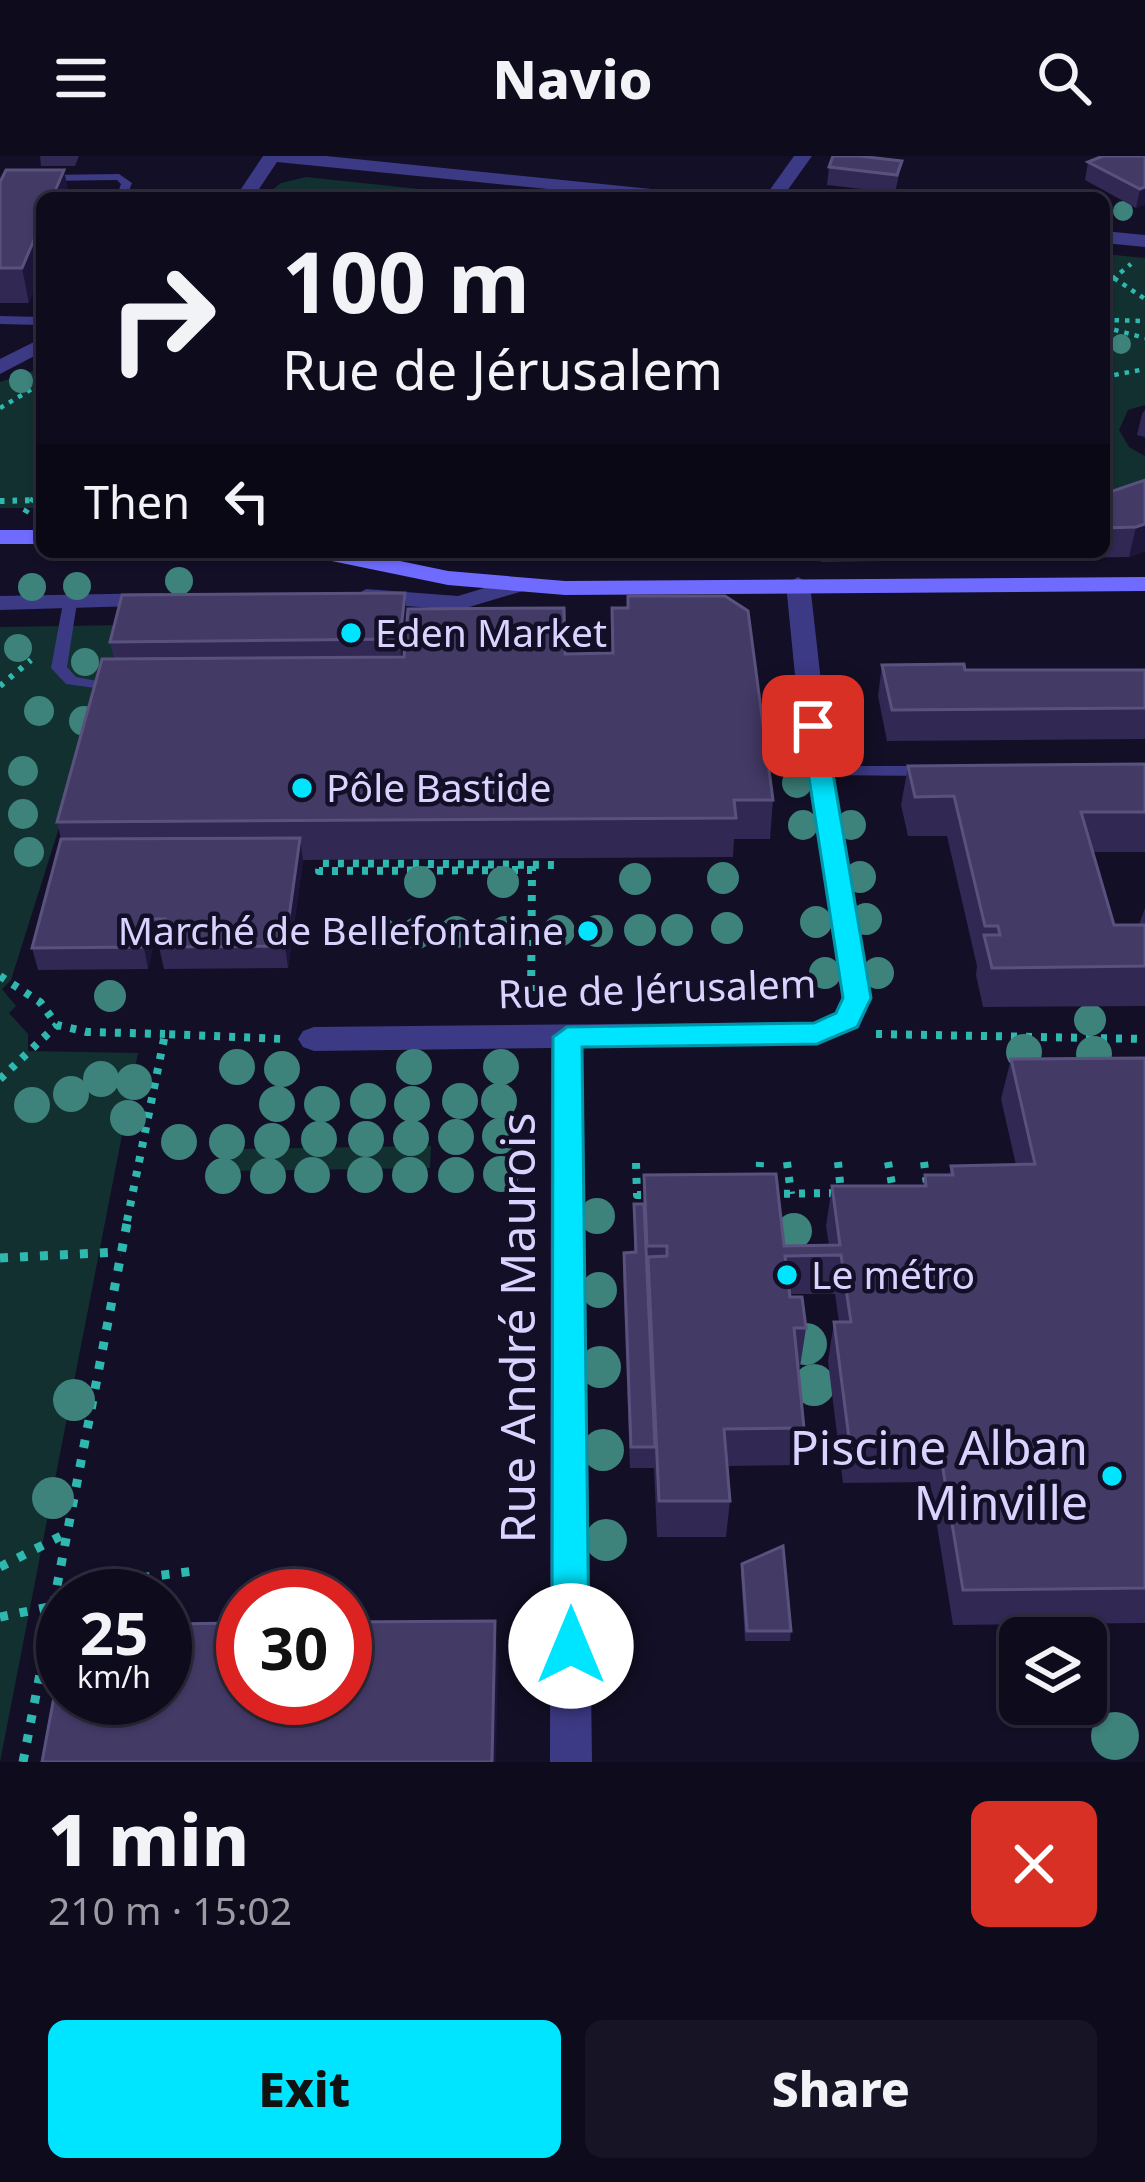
<!DOCTYPE html>
<html lang="en">
<head>
<meta charset="utf-8">
<style>
	body { margin:0; font-family:"Noto Sans",sans-serif; background:#171425; color:#f1f3f6; height:100vh; display:flex; flex-direction:column; font-size:45px; white-space:nowrap }
	* { box-sizing:border-box; margin:0 }
	p { font-size:39px; color:#9b9ba3 }
	.icon { flex:none; width:66px; height:66px; fill:none; stroke:currentColor; stroke-width:2; stroke-linecap:round; stroke-linejoin:round }
	.map { position:relative; height:1606px; overflow:hidden }
	.panel { display:flex; flex-direction:column; background:#0e0b1c; flex:1 }
	.panel>* { flex:none }
	.guide { position:absolute; left:36px; top:36px; width:1074px; height:366px; border-radius:18px; box-shadow:0 3px 9px #0004,0 0 0 3px #2e2b3b; background:#0e0b1c; color:#f1f3f6; overflow:hidden }
	.tools { position:absolute; left:999px; top:1461px; display:grid; gap:24px }
	.tools a { display:grid; place-items:center; width:108px; height:108px; border-radius:18px; background:#0e0b1c; box-shadow:0 3px 9px #0004,0 0 0 3px #2e2b3b; font-size:60px }
	.speed { position:absolute; left:36px; top:1413px; display:flex; gap:24px; font-size:60px; font-weight:700; text-align:center }
	.speed>* { display:grid; place-content:center; width:156px; height:156px; border-radius:50%; background:#0e0b1c; box-shadow:0 3px 9px #0004,0 0 0 3px #2e2b3b; line-height:1 }
	.speed small { font-size:30px; font-weight:400 }
	.speed .limit { border:18px solid #d22; background:#fff; color:#111 }
	.pin { position:absolute; display:grid; place-items:center; width:102px; height:102px; color:#fff; margin:-51px; border-radius:24px; box-shadow:0 6px 18px #0006 }
	.me { position:absolute; width:132px; margin:-66px; rotate:0deg; stroke-linejoin:round; filter:drop-shadow(0 0 9px #0008) }
	.turn { display:flex; align-items:center; gap:42px; height:252px; padding:0 48px; font-size:54px }
	.turn .icon { width:156px; height:156px; stroke-width:2.5 }
	.turn b { display:block; font-size:84px; line-height:102px }
	.then { display:flex; align-items:center; height:114px; padding:0 48px; background:#0003; gap:24px; font-size:45px }
	.round { display:grid; place-items:center; flex:none; width:126px; height:126px; border-radius:18px; background:#171425 }
	.summary { display:flex; align-items:center; justify-content:space-between; height:204px; padding:0 48px }
	h1 { font-size:72px; font-weight:800; line-height:90px }
	.primary-button { display:flex; gap:24px; margin-top:auto; padding:24px 48px }
	.primary-button a { flex:1; height:138px; border-radius:18px; background:#00e5ff; color:#111; font-size:48px; font-weight:800; line-height:138px; text-align:center }
	.primary-button a+a { background:#171425; color:#f1f3f6 }
	header { display:flex; justify-content:space-between; align-items:center; height:156px; padding:0 48px; background:#0e0b1c; font-size:54px; font-weight:800 }
	.map>svg:first-child { display:block }
	.green { fill:#12302f }
	.lines { fill:none; stroke-linecap:round; stroke-linejoin:round }
	.path-far3 { stroke:#2fb8b0; stroke-width:4.5; stroke-dasharray:4.5 6; stroke-linecap:butt }
	.path-far2 { stroke:#2fb8b0; stroke-width:6; stroke-dasharray:4.5 8; stroke-linecap:butt }
	.path-far1 { stroke:#2fb8b0; stroke-width:8; stroke-dasharray:6 9; stroke-linecap:butt }
	.path { stroke:#2fb8b0; stroke-width:9; stroke-dasharray:8 12; stroke-linecap:butt }
	.lane { fill:#3d3a85; fill-rule:evenodd }
	.street { fill:#3d3a85; fill-rule:evenodd }
	.secondary { fill:#6f6bff; fill-rule:evenodd }
	.tree { fill:#3d827b }
	.wall { fill:#312854 }
	.shaded-wall { fill:#1d163a }
	.building { fill:#433a66; stroke:#5a527e; stroke-width:3 }
	.route { fill:#00e5ff; stroke:#0095a6; stroke-width:3 }
	.poi-dot { fill:#00e5ff; stroke:#130f26; stroke-width:4.5 }
	.labels { text-anchor:middle; stroke-width:9; stroke-linejoin:round; paint-order:stroke }
	.poi-label { font-size:39px; fill:#d9d4ff; stroke:#130f26; text-anchor:start }
	.street-label { font-size:39px; fill:#d9d4ff; stroke:#130f26 }
	.near-street-label { font-size:48px; fill:#d9d4ff; stroke:#130f26 }
	.near-poi-label { font-size:48px; fill:#d9d4ff; stroke:#130f26; text-anchor:end }
</style>
</head>
<body>
<header><svg class="icon" aria-label="menu" viewBox="0 0 24 24"><path d="M4 6h16M4 12h16M4 18h16"/></svg>Navio<svg class="icon" aria-label="search" viewBox="0 0 24 24"><circle cx="10" cy="10" r="6"/><path d="M15 15l6 6"/></svg></header>
<div class="map">
<svg width="1145" height="1606" viewBox="0 0 1145 1606">
	<rect width="100%" height="100%" fill="#130f26"/>
	<g class="green">
		<polygon points="306,21 504,42 262,42 281,27"/>
		<polygon points="1104,98 1145,102 1145,249 1128,254 1119,274 1129,291 1145,300 1145,328 1104,340"/>
		<polygon points="42,212 42,352 0,352 0,226"/>
		<polygon points="123,469 11,824 2,833 16,850 9,857 28,878 28,895 138,897 0,1606 0,471"/>
		<polygon points="431,990 430,1012 231,1015 234,993"/>
	</g>
	<g class="lines">
		<g class="path-far3">
			<polyline points="1114,122 1145,143"/>
			<polyline points="1104,130 1131,108"/>
			<polyline points="1104,164 1145,165"/>
			<polyline points="1104,171 1145,182"/>
			<polyline points="1104,221 1145,213"/>
			<polyline points="0,252 42,227"/>
		</g>
		<g class="path-far2">
			<polyline points="0,345 42,344"/>
			<polyline points="25,357 42,328"/>
			<polyline points="0,530 31,504"/>
		</g>
		<g class="path-far1">
			<polyline points="0,820 40,846 57,869 87,876 165,878"/>
			<polyline points="531,850 532,714 319,715 320,707 554,709 554,696"/>
			<polyline points="876,878 1145,883"/>
			<polyline points="0,923 57,869"/>
			<polyline points="787,1006 791,1038"/>
			<polyline points="838,1006 841,1037"/>
			<polyline points="888,1006 894,1040"/>
			<polyline points="924,1006 927,1028"/>
			<polyline points="636,1007 637,1039 652,1039"/>
			<polyline points="759,1026 760,1006"/>
			<polyline points="769,1038 838,1037"/>
			<polyline points="127,1065 165,878 283,883"/>
		</g>
		<g class="path">
			<polyline points="0,1102 120,1096"/>
			<polyline points="0,1411 63,1379"/>
			<polyline points="85,1440 124,1424 194,1415"/>
			<polyline points="0,1461 63,1448"/>
			<polyline points="23,1606 128,1062"/>
		</g>
		<g class="lane">
			<polygon points="119,18 132,27 126,42 116,42 121,28 117,24 42,25 37,22 42,19"/>
			<polygon points="545,36 550,39 548,42 538,42"/>
			<polygon points="0,160 42,161 42,169 0,168"/>
			<polygon points="70,443 77,447 67,511 76,521 118,529 121,532 118,535 66,528 51,512 63,447"/>
			<polygon points="822,610 930,610 938,615 930,620 816,619 814,615"/>
		</g>
		<g class="street">
			<polygon points="263,0 326,0 691,37 700,42 637,42 277,6 253,42 235,42"/>
			<polygon points="794,0 812,0 782,42 764,42"/>
			<polygon points="1104,75 1145,79 1145,91 1104,87"/>
			<polygon points="42,182 42,196 0,218 0,203"/>
			<polygon points="798,421 810,428 826,570 872,842 859,872 817,888 583,891 592,1606 550,1606 551,892 314,895 303,891 298,883 303,875 314,871 814,866 836,857 842,842 800,570 786,428"/>
			<polygon points="514,423 526,430 523,435 459,454 366,447 354,440 366,433 458,440"/>
			<polygon points="162,437 171,439 171,449 0,454 0,440"/>
		</g>
		<g class="secondary">
			<rect x="0" y="374" width="42" height="14"/>
			<polygon points="310,396 357,396 448,415 565,425 1145,421 1145,435 565,439 448,429 322,403"/>
		</g>
	</g>
	<g class="tree">
		<circle cx="1123" cy="55" r="10"/>
		<circle cx="1121" cy="188" r="10"/>
		<circle cx="21" cy="225" r="12"/>
		<circle cx="179" cy="425" r="14"/>
		<circle cx="77" cy="430" r="14"/>
		<circle cx="32" cy="431" r="14"/>
		<circle cx="18" cy="492" r="14"/>
		<circle cx="85" cy="506" r="14"/>
		<circle cx="39" cy="555" r="15"/>
		<circle cx="84" cy="565" r="15"/>
		<circle cx="23" cy="615" r="15"/>
		<circle cx="797" cy="627" r="15"/>
		<circle cx="23" cy="658" r="15"/>
		<circle cx="803" cy="669" r="15"/>
		<circle cx="851" cy="669" r="15"/>
		<circle cx="29" cy="696" r="15"/>
		<circle cx="860" cy="721" r="16"/>
		<circle cx="723" cy="722" r="16"/>
		<circle cx="635" cy="723" r="16"/>
		<circle cx="420" cy="726" r="16"/>
		<circle cx="503" cy="726" r="16"/>
		<circle cx="866" cy="763" r="16"/>
		<circle cx="816" cy="766" r="16"/>
		<circle cx="727" cy="772" r="16"/>
		<circle cx="640" cy="774" r="16"/>
		<circle cx="677" cy="774" r="16"/>
		<circle cx="559" cy="775" r="16"/>
		<circle cx="597" cy="775" r="16"/>
		<circle cx="456" cy="776" r="16"/>
		<circle cx="505" cy="776" r="16"/>
		<circle cx="381" cy="777" r="16"/>
		<circle cx="417" cy="777" r="16"/>
		<circle cx="825" cy="817" r="16"/>
		<circle cx="878" cy="817" r="16"/>
		<circle cx="110" cy="840" r="16"/>
		<circle cx="1090" cy="864" r="16"/>
		<circle cx="1024" cy="896" r="18"/>
		<circle cx="1094" cy="898" r="18"/>
		<circle cx="237" cy="911" r="18"/>
		<circle cx="414" cy="911" r="18"/>
		<circle cx="501" cy="911" r="18"/>
		<circle cx="282" cy="913" r="18"/>
		<circle cx="101" cy="923" r="18"/>
		<circle cx="134" cy="926" r="18"/>
		<circle cx="71" cy="938" r="18"/>
		<circle cx="368" cy="945" r="18"/>
		<circle cx="460" cy="945" r="18"/>
		<circle cx="499" cy="945" r="18"/>
		<circle cx="277" cy="948" r="18"/>
		<circle cx="322" cy="948" r="18"/>
		<circle cx="412" cy="948" r="18"/>
		<circle cx="32" cy="949" r="18"/>
		<circle cx="128" cy="962" r="18"/>
		<circle cx="500" cy="980" r="18"/>
		<circle cx="456" cy="981" r="18"/>
		<circle cx="411" cy="982" r="18"/>
		<circle cx="319" cy="983" r="18"/>
		<circle cx="366" cy="983" r="18"/>
		<circle cx="272" cy="985" r="18"/>
		<circle cx="179" cy="986" r="18"/>
		<circle cx="227" cy="986" r="18"/>
		<circle cx="501" cy="1018" r="18"/>
		<circle cx="312" cy="1019" r="18"/>
		<circle cx="365" cy="1019" r="18"/>
		<circle cx="410" cy="1019" r="18"/>
		<circle cx="456" cy="1019" r="18"/>
		<circle cx="223" cy="1020" r="18"/>
		<circle cx="268" cy="1020" r="18"/>
		<circle cx="597" cy="1060" r="18"/>
		<circle cx="794" cy="1075" r="18"/>
		<circle cx="599" cy="1134" r="18"/>
		<circle cx="806" cy="1188" r="21"/>
		<circle cx="600" cy="1211" r="21"/>
		<circle cx="814" cy="1229" r="21"/>
		<circle cx="74" cy="1244" r="21"/>
		<circle cx="603" cy="1294" r="21"/>
		<circle cx="53" cy="1342" r="21"/>
		<circle cx="606" cy="1384" r="21"/>
		<circle cx="609" cy="1490" r="21"/>
		<circle cx="538" cy="1491" r="21"/>
		<circle cx="1115" cy="1580" r="24"/>
	</g>
	<g class="wall">
		<polygon points="40,0 79,0 75,10 41,10"/>
		<polygon points="1145,0 1145,48 1136,52 1085,24 1088,6"/>
		<polygon points="902,5 895,37 827,29 829,11"/>
		<polygon points="6,14 29,147 0,147 0,26"/>
		<polygon points="1145,254 1145,281 1137,279 1142,258"/>
		<polygon points="1145,324 1145,395 1129,401 821,406 819,396 1104,396 1104,338"/>
		<polygon points="612,452 773,644 770,683 734,683 733,701 303,704 288,812 164,813 159,791 161,785 154,785 148,813 38,814 32,792 61,683 57,666 114,503 110,486 407,467 565,498 611,497"/>
		<polygon points="882,509 965,514 1145,514 1145,583 887,585 878,540"/>
		<polygon points="1145,608 1145,696 1092,696 1114,769 1139,769 1145,752 1145,850 983,851 976,819 977,810 947,680 908,680 901,649 908,610"/>
		<polygon points="1145,902 1145,1467 953,1469 930,1326 843,1327 828,1205 834,1166 839,1166 835,1138 790,1138 806,1172 800,1211 797,1211 804,1272 798,1309 727,1310 730,1345 726,1381 657,1381 654,1312 630,1312 623,1118 624,1097 634,1096 634,1048 643,1048 644,1019 784,1090 829,1089 826,1070 832,1030 923,1030 925,1019 949,1019 951,1010 1016,1009 1001,943 1011,903"/>
		<polygon points="742,1408 791,1475 790,1485 745,1485 741,1418"/>
	</g>
	<g class="shaded-wall">
		<polygon points="64,14 70,42 52,42"/>
		<polygon points="1145,31 1145,48 1136,52 1140,33"/>
		<polygon points="42,65 42,116 29,147 22,112"/>
		<polygon points="1145,368 1145,395 1129,401 1136,371"/>
		<polygon points="405,437 407,467 402,514 400,483"/>
		<polygon points="300,682 303,704 288,812 285,790"/>
		<polygon points="150,763 154,785 148,813 144,791"/>
		<polygon points="495,1465 498,1510 496,1606 492,1606"/>
	</g>
	<g class="building">
		<polygon points="833,0 859,0 902,5 897,19 829,11"/>
		<polygon points="1103,0 1145,0 1145,31 1140,33 1088,6"/>
		<polygon points="6,14 64,14 52,42 42,42 42,65 22,112 0,112 0,26"/>
		<polygon points="1145,324 1145,368 1136,371 1104,372 1104,338"/>
		<polygon points="405,437 400,483 110,486 122,439"/>
		<polygon points="628,440 725,440 748,455 773,644 734,644 736,662 57,666 102,503 404,501 408,453 564,452 565,498 613,497 612,452 628,452"/>
		<polygon points="964,508 965,514 1145,514 1145,552 892,554 882,509"/>
		<polygon points="1145,608 1145,656 1081,656 1114,769 1145,769 1145,810 992,812 984,779 1000,779 998,770 985,770 954,640 915,641 908,610"/>
		<polygon points="300,682 285,790 159,791 165,763 150,763 144,791 32,792 61,683"/>
		<polygon points="1145,902 1145,1432 963,1434 939,1289 850,1290 834,1166 851,1166 841,1099 785,1100 790,1141 802,1141 806,1172 794,1172 804,1272 724,1273 730,1345 659,1345 648,1101 667,1100 667,1090 647,1090 644,1019 776,1018 784,1090 840,1089 832,1030 926,1030 925,1019 953,1019 951,1010 1035,1008 1011,903"/>
		<polygon points="634,1048 644,1048 655,1291 631,1291 624,1097 636,1096"/>
		<polygon points="783,1390 791,1475 747,1475 742,1408"/>
		<polygon points="495,1465 492,1606 42,1606 63,1492 63,1542 165,1542 165,1468 243,1467 243,1542 345,1542 345,1466"/>
	</g>
	<polygon class="route" points="813,563 825,570 871,842 857,871 817,888 582,891 589,1490 584,1502 571,1507 558,1502 552,1490 553,881 567,871 814,867 836,857 843,842 801,570"/>
	<g class="poi-dot">
		<circle cx="351" cy="477" r="12"/>
		<circle cx="302" cy="632" r="12"/>
		<circle cx="588" cy="775" r="12"/>
		<circle cx="787" cy="1119" r="12"/>
		<circle cx="1112" cy="1320" r="12"/>
	</g>
	<g class="labels">
		<g class="poi-label">
			<text x="375" y="491">Eden Market</text>
			<text x="326" y="646">Pôle Bastide</text>
			<text x="564" y="789" text-anchor="end">Marché de Bellefontaine</text>
			<text x="811" y="1133">Le métro</text>
		</g>
		<g class="street-label">
			<text transform="translate(657 833) rotate(-2)" y="14">Rue de Jérusalem</text>
		</g>
		<g class="near-street-label">
			<text transform="translate(518 1172) rotate(-90)" y="17">Rue André Maurois</text>
		</g>
		<g class="near-poi-label">
			<text x="1088" y="1309">Piscine Alban<tspan x="1088" dy="55">Minville</tspan></text>
		</g>
	</g>
</svg>
<div class="tools">
<a><svg class="icon" aria-label="layers" viewBox="0 0 24 24"><path d="M12 4l9 5-9 5-9-5zM3 14l9 5 9-5"/></svg></a>
</div>
<div class="speed"><div>25<small>km/h</small></div><div class="limit">30</div></div>
<div class="pin" style="left:813px;top:570px;background:#d93025"><svg class="icon" aria-label="arrive" viewBox="0 0 24 24"><path d="M6 21V4h12l-3 4 3 4H6"/></svg></div>
<svg class="me" style="left:571px;top:1490px" viewBox="-20 -20 40 40"><circle r="19" fill="#fff"/><path d="M0-13L10 11 0 6-10 11z" fill="#00e5ff"/></svg>
<div class="guide">
<div class="turn"><svg class="icon" aria-label="right" viewBox="0 0 24 24"><path d="M7 20v-9h11M14 6l5 5-5 5"/></svg><div><b>100 m</b>Rue de Jérusalem</div></div>
<div class="then">Then<svg class="icon" aria-label="left" viewBox="0 0 24 24"><path d="M17 20v-9H6M10 6l-5 5 5 5"/></svg></div>
</div>
</div>
<section class="panel">
<div class="summary"><div><h1>1 min</h1><p>210 m · 15:02</p></div><a class="round" style="background:#d93025;color:#fff"><svg class="icon" aria-label="close" viewBox="0 0 24 24"><path d="M6 6l12 12M18 6L6 18"/></svg></a></div>
<div class="primary-button"><a>Exit</a><a>Share</a></div>
</section>
</body>
</html>
